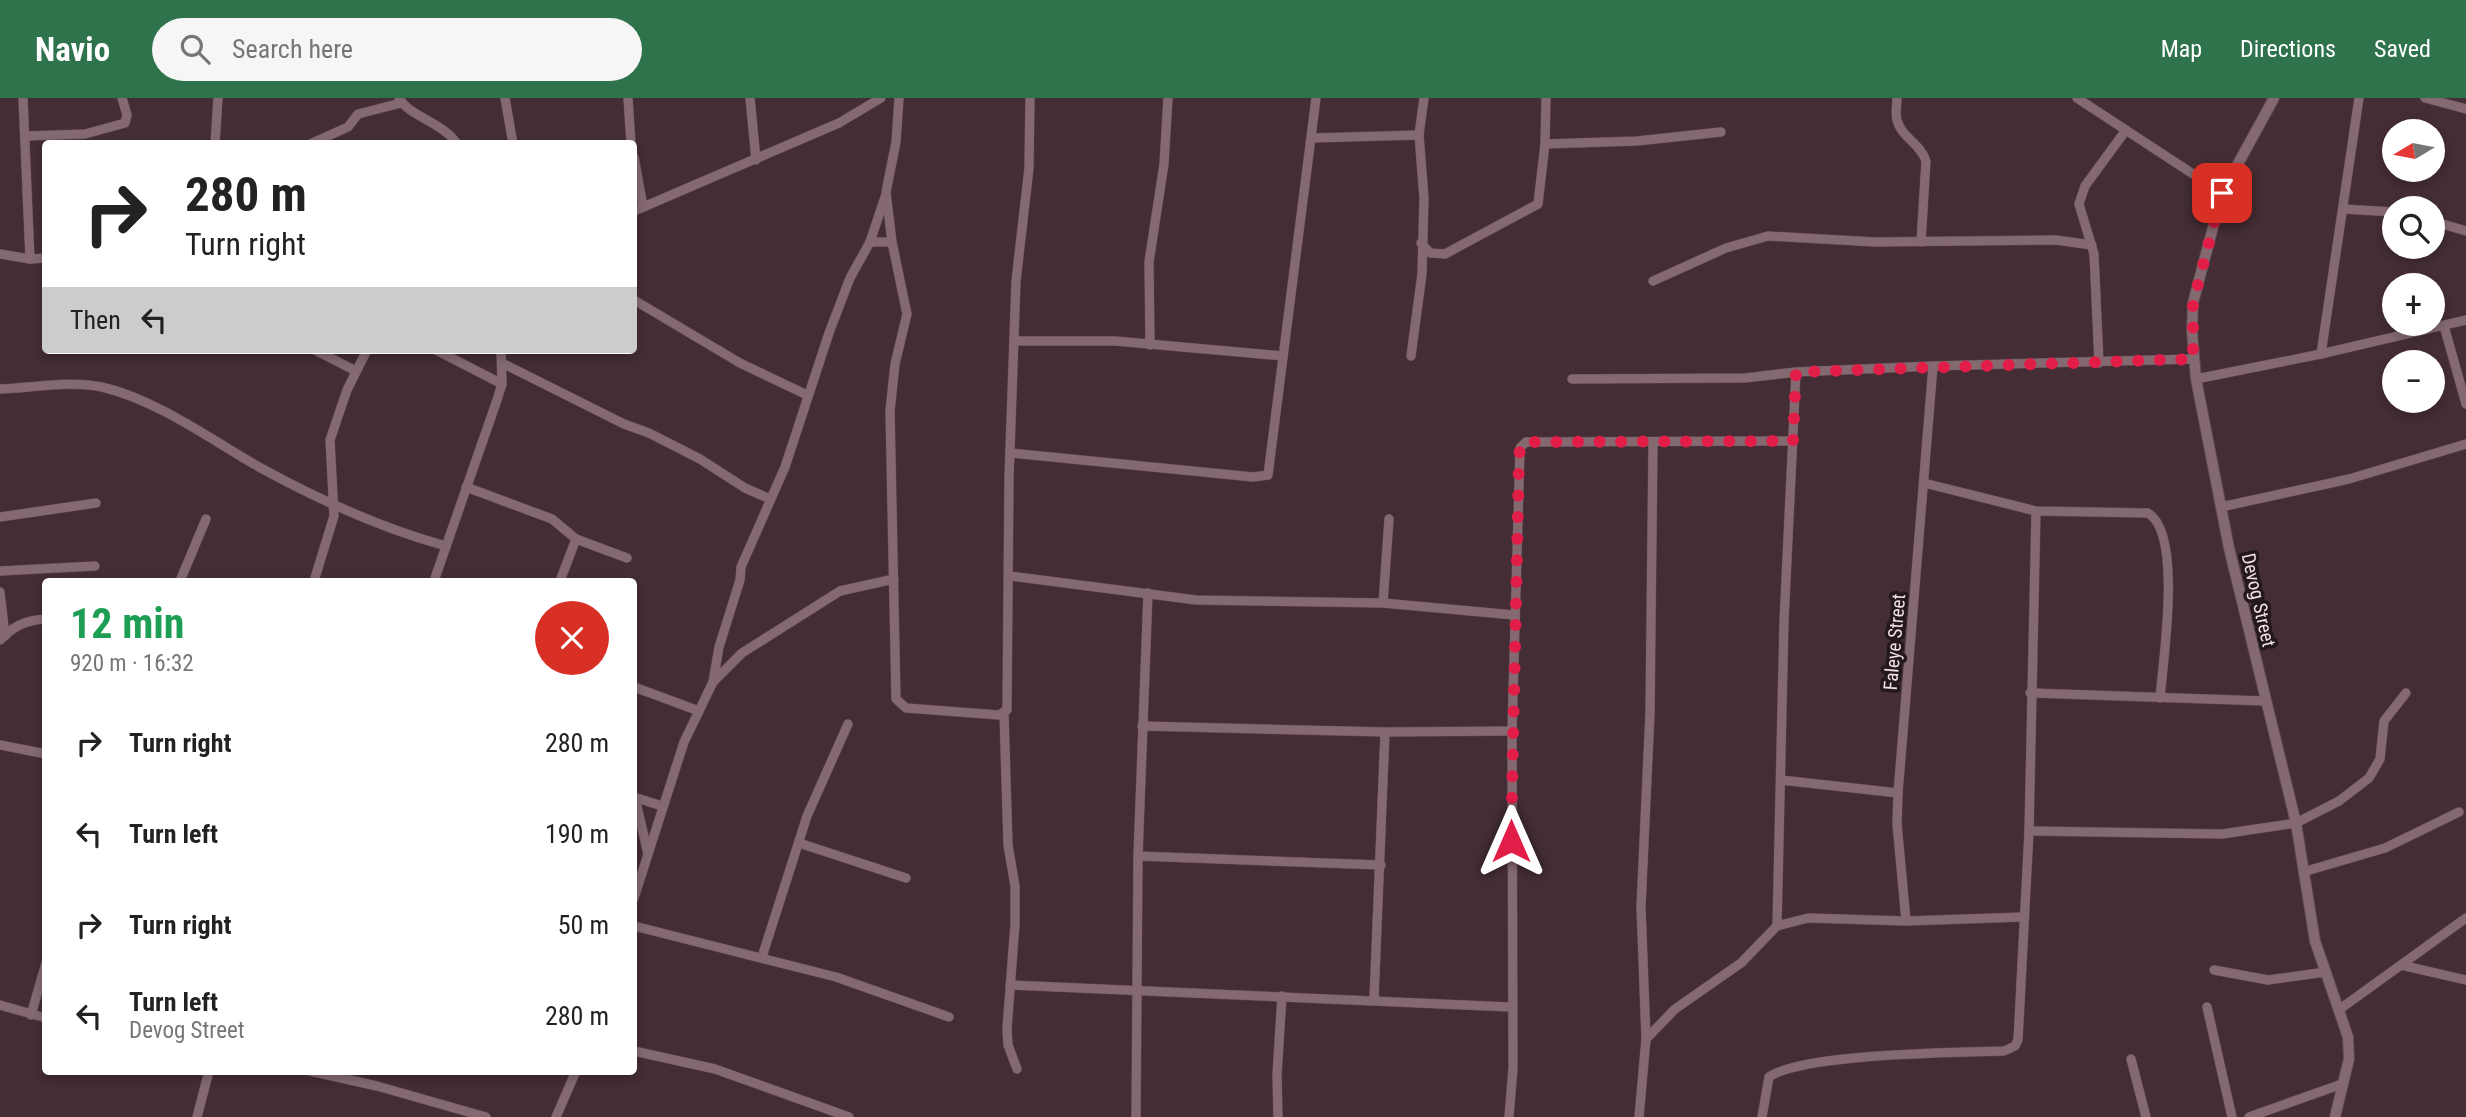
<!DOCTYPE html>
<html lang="en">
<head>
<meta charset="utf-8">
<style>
	body { margin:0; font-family:"Roboto Condensed",sans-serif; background:#f6f6f6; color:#222; height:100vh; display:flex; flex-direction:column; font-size:26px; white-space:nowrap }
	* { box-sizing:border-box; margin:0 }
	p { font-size:23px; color:#767676 }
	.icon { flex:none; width:38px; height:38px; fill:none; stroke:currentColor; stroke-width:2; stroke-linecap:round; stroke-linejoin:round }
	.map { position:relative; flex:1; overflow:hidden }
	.details { position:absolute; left:42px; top:480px; width:595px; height:497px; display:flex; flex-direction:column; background:#fff; border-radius:7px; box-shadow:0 4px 10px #0003 }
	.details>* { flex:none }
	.hud { position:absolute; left:42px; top:42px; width:595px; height:214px; border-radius:7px; box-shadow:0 4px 10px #0003; background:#fff; color:#222; overflow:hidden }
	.needle { width:46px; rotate:260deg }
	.tools { position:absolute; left:2382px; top:21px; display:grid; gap:14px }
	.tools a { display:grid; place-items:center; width:63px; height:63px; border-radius:50%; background:#fff; box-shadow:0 4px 10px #0003; font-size:35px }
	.pin { position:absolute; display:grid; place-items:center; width:60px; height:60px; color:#fff; margin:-30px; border-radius:14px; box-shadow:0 4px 10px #0006 }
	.me { position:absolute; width:77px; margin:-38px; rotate:0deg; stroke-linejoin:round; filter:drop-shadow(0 0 5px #0008) }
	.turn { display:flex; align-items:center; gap:24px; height:147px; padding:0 28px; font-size:32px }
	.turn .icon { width:91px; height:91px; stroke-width:2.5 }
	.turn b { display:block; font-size:49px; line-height:60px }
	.then { display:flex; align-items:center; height:66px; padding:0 28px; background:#0003; gap:14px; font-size:26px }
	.round { display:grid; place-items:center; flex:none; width:74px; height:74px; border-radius:37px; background:#f6f6f6 }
	.head { display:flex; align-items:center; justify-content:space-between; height:119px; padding:0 28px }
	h1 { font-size:42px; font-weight:700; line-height:52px; color:#1e9e55 }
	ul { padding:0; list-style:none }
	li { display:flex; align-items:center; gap:21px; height:91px; padding:0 28px }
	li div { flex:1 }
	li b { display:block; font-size:26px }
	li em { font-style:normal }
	header { display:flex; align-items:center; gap:42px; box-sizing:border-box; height:98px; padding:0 35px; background:#2e734b; color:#fff }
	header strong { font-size:33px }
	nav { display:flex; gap:38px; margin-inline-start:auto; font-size:24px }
	.search { width:490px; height:63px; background:#f6f6f6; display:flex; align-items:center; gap:18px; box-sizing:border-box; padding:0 24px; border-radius:38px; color:#767676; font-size:26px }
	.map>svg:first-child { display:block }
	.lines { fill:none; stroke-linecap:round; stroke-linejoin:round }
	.minor-casing { stroke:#5e4a51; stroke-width:10 }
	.tertiary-casing { stroke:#5e4a51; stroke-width:12 }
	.minor { stroke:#846971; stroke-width:9 }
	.tertiary { stroke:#846971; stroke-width:10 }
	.route { stroke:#e11d48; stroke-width:12; stroke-dasharray:0 21.6 }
	.labels { text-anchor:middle; stroke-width:7; stroke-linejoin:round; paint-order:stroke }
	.street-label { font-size:19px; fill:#f1e2e6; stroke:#23191c }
</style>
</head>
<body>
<header>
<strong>Navio</strong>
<div class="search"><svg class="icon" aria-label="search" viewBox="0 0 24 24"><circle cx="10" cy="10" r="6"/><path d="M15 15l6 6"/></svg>Search here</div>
<nav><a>Map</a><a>Directions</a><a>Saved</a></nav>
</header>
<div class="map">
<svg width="2466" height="1019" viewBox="0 0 2466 1019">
	<rect width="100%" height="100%" fill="#442d34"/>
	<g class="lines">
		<g class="minor-casing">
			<g id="minor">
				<polyline points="23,0 30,161"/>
				<path d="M399 0C408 18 443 24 457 46"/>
				<polyline points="505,0 513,46"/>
				<polyline points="628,0 631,46"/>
				<polyline points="750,0 756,62"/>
				<polyline points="899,0 896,44 886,94 892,144 907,216 895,266 890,313 896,601 906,610 999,617 1007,612 1009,380 1016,183 1029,70 1030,0"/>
				<path d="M1897 0C1897 7 1895 15 1897 22 1901 39 1921 46 1926 63L1921 144"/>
				<polyline points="2077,0 2222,95"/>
				<polyline points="2425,0 2466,11"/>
				<polyline points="27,38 85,36 125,25 127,17 122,0"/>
				<polyline points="1312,40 1419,37"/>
				<polyline points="215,46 218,0"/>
				<polyline points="310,46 348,29 358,16 401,5"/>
				<polyline points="1545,46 1637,43 1721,34"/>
				<polyline points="634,59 643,109"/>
				<polyline points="2343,111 2394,114"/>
				<polyline points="634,113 839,25 881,0"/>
				<polyline points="2432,123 2466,133"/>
				<polyline points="870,144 892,144"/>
				<polyline points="1421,145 1430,155 1445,156 1538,106 1545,46 1546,0"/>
				<polyline points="0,156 30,161 46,160"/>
				<polyline points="1653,183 1726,150 1768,138 1875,144 2056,142 2092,147"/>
				<polyline points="634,202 740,265 807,297"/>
				<polyline points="2444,228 2466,306"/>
				<polyline points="1015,243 1115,243 1283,258"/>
				<polyline points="1150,247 1149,164 1164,66 1168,0"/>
				<polyline points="315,252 356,273"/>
				<polyline points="436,252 502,286"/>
				<polyline points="2321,256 2359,0"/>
				<polyline points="1411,258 1422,176 1424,100 1419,37 1424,0"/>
				<polyline points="502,265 624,326 649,335 700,361 745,390 768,400"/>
				<polyline points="2099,265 2094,156 2079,106 2085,88 2126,32"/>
				<polyline points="1572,281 1745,280 1796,274 1933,268 2193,261"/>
				<polyline points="2196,281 2321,256 2466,222"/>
				<path d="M0 291C32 290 70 282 102 289 157 302 210 341 259 369 319 402 380 430 446 448"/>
				<polyline points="1010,355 1253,379 1268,377 1316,0"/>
				<path d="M1924 385 2036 413 2148 415C2183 436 2163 562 2160 600"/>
				<polyline points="466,389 552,421 576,441 627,460"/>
				<polyline points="2221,409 2349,381 2466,346"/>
				<polyline points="0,419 96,405"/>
				<polyline points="0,473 95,468"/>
				<polyline points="1010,478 1196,502 1383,505 1514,517"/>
				<polyline points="180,483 206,421"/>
				<polyline points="314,483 334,418 330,342 347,292 367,252"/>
				<polyline points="434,483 497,302 502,286 501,252"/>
				<polyline points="560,483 576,441"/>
				<polyline points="0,494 5,538"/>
				<polyline points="1383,505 1389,421"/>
				<path d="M0 542C14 528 25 522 46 521"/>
				<polyline points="713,584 719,549 740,482 741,469 785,369 829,235 850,180 870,144 885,99"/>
				<polyline points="634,589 699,613"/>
				<polyline points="2030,595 2265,603"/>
				<polyline points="1004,615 1008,747 1015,788 1015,826 1007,931 1008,947 1017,971"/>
				<polyline points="1142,628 1385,634 1512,633"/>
				<polyline points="0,647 46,656"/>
				<polyline points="1781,682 1898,695"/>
				<polyline points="634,699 662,708"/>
				<polyline points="635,700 648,756"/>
				<polyline points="2029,733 2222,736 2296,725 2339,703 2369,680 2380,661 2384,623 2406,595"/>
				<polyline points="799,745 906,780"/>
				<polyline points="1138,758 1381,767"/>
				<polyline points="2303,774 2385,750 2459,714"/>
				<polyline points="634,800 684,644 713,584 742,555 840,493 894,481"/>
				<polyline points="1906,823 1897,726 1898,695 1933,268"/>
				<polyline points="634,828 836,879 949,919"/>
				<polyline points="1777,828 1784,523 1796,274"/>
				<polyline points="762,859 807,718 848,626"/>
				<polyline points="2401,867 2466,882"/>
				<polyline points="2214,872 2268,882 2326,874"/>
				<polyline points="1010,887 1510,909"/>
				<polyline points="1374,901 1385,634"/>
				<polyline points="0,907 46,920"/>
				<polyline points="2207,909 2232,1019"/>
				<polyline points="2340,911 2466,820"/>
				<polyline points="31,917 46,865"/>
				<polyline points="1646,941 1641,809 1650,615 1653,345"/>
				<polyline points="634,953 715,971 849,1019"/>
				<polyline points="2131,961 2146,1019"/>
				<polyline points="310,973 377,988 486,1019"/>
				<polyline points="197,1019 209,973"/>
				<polyline points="556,1019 576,973"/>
				<polyline points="1136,1019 1138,758 1148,495"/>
				<polyline points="1278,1019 1277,977 1282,898"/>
				<polyline points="1509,1019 1513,970 1512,633 1520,350 1526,344 1793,343"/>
				<polyline points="1639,1019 1646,941 1675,911 1741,865 1777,828 1808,820 1906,823 2023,819"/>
				<path d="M1762 1019 1769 979C1803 955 1956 955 2004 953L2015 948 2018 942 2029 733 2036 413"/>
				<polyline points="2249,1019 2342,986"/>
			</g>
		</g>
		<g class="tertiary-casing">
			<polyline id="tertiary" points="2274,0 2222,95 2193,205 2192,233 2196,281 2229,450 2296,725 2315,843 2348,939 2349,961 2335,1019"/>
		</g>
		<use href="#minor" class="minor"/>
		<use href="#tertiary" class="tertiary"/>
	</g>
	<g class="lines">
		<polyline class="route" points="1511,743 1519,360 1520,350 1526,344 1793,343 1796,274 2193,261 2193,205 2222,95"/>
	</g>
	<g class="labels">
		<g class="street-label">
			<text transform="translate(2259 502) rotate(77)" y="7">Devog Street</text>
			<text transform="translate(1894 544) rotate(-85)" y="7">Faleye Street</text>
		</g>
	</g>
</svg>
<div class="tools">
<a><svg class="needle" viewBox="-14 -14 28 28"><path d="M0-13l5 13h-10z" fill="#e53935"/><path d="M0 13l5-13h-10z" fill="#767676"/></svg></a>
<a><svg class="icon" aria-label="search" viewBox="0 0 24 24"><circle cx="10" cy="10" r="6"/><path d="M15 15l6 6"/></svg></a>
<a>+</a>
<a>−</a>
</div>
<div class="pin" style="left:2222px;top:95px;background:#d93025"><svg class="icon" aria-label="arrive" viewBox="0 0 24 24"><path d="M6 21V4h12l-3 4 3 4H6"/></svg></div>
<svg class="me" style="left:1511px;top:743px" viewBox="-20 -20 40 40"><path d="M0-17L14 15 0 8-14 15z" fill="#e11d48" stroke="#fff" stroke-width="4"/></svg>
<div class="hud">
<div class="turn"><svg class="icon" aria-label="right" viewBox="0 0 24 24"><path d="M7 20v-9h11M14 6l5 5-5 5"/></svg><div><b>280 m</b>Turn right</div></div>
<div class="then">Then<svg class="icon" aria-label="left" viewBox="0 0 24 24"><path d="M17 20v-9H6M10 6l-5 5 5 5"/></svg></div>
</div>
<section class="details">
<div class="head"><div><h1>12 min</h1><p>920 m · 16:32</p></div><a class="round" style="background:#d93025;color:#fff"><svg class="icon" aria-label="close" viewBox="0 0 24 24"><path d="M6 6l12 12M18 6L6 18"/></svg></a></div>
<ul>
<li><svg class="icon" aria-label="right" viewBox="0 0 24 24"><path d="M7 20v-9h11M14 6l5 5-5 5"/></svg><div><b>Turn right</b></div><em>280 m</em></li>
<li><svg class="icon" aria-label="left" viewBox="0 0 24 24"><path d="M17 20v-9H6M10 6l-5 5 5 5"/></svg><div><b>Turn left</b></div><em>190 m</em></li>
<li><svg class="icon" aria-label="right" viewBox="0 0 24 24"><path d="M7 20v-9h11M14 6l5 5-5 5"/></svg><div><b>Turn right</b></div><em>50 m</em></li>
<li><svg class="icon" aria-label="left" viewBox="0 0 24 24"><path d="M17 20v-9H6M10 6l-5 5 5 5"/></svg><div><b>Turn left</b><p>Devog Street</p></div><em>280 m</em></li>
</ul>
</section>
</div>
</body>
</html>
